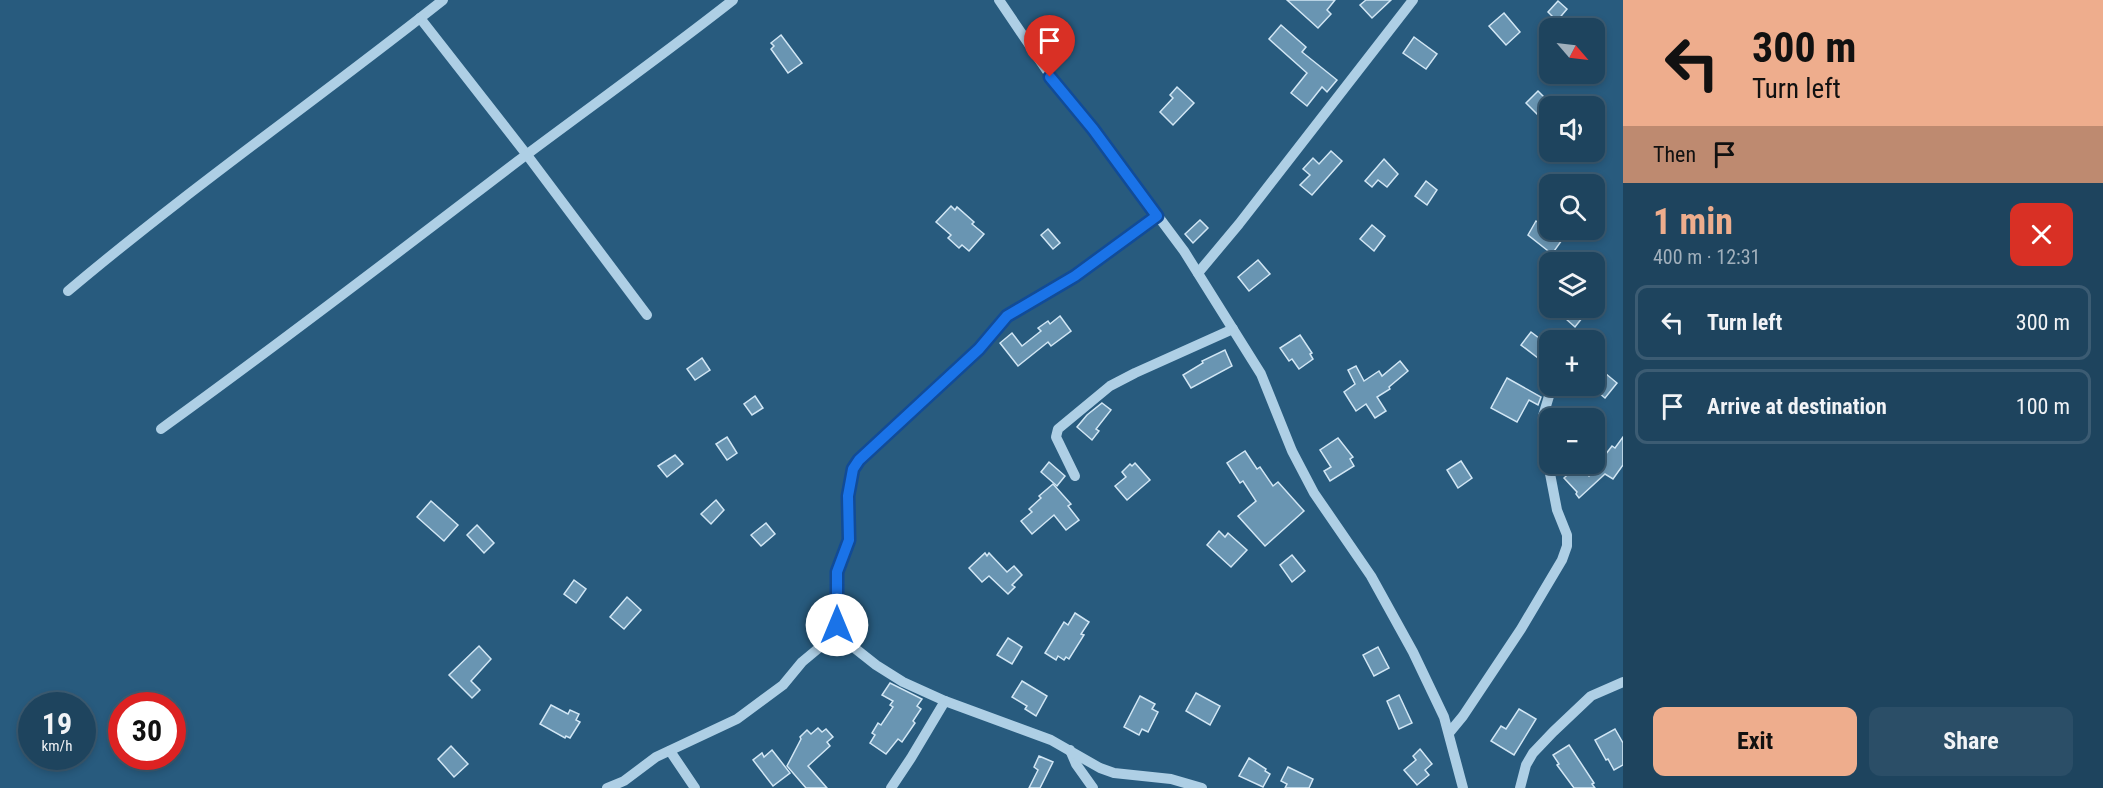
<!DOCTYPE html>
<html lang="en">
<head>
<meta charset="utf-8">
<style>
	body { margin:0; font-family:"Roboto Condensed",sans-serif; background:#2b4e67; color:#f1f3f6; height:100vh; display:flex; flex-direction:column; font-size:22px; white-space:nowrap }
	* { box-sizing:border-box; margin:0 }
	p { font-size:20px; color:#a1b0bc }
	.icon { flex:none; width:33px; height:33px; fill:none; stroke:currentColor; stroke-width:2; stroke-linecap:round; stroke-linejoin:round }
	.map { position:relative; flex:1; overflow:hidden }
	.details { display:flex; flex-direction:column; background:#1e445e; width:480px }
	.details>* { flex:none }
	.guide { background:#eead8d; color:#111; overflow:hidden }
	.needle { width:39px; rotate:118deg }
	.tools { position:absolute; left:1539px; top:18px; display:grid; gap:12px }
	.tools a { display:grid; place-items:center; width:66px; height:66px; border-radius:12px; background:#1e445e; box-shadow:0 3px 9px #0003,0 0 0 2px #3c5c73; font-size:30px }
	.speed { position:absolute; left:18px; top:692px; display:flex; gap:12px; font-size:30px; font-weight:700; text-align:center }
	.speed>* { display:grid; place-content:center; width:78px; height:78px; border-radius:50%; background:#1e445e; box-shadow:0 3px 9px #0003,0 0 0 2px #3c5c73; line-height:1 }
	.speed small { font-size:15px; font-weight:400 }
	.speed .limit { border:9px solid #d22; background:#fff; color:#111 }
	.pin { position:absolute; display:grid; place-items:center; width:51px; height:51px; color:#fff; margin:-62px -26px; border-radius:50% 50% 50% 0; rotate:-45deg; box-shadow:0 0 6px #0007 }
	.pin .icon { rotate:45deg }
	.me { position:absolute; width:66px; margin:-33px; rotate:0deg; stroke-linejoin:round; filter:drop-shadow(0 0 4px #0008) }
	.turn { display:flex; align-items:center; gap:21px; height:126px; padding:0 30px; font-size:27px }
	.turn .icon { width:78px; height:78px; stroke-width:2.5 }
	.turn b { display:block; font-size:42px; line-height:51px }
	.then { display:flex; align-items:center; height:57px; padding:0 30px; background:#0003; gap:12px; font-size:22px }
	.round { display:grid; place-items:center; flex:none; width:63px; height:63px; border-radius:12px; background:#2b4e67 }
	.overview { display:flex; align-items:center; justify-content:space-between; height:102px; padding:0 30px }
	h1 { font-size:36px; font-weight:700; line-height:45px; color:#eead8d }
	.button { display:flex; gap:12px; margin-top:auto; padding:12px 30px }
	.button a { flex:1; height:69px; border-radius:12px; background:#eead8d; color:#111; font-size:24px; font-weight:700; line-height:69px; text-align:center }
	.button a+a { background:#2b4e67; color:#f1f3f6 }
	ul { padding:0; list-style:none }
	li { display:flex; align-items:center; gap:18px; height:75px; margin:0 12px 9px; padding:0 18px; border:3px solid #3c5c73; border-radius:12px }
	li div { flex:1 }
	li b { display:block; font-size:22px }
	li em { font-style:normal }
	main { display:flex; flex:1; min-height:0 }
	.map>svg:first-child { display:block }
	.building { fill:#6995b2; stroke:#d1e6f4; stroke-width:1.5 }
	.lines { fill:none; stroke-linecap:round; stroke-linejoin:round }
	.minor { stroke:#aecfe5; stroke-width:10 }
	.route-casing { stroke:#114b97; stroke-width:15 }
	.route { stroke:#1a73e8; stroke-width:10 }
</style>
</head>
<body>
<main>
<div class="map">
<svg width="1623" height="788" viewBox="0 0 1623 788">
	<rect width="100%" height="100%" fill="#285b7e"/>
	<g class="building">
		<polygon points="1287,0 1335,0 1327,10 1331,14 1318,28"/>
		<polygon points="1366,0 1391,0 1372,18 1360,5"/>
		<polygon points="1558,1 1567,9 1557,21 1548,12"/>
		<polygon points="1504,13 1520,32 1506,45 1489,26"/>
		<polygon points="1281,25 1306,47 1302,52 1337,80 1327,92 1322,87 1307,106 1291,93 1307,73 1269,39"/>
		<polygon points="781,35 802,63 788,73 771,49 774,46 771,43"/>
		<polygon points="1414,37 1437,54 1426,69 1403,53"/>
		<polygon points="1177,87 1194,103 1173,125 1160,112 1173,98 1170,95"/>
		<polygon points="1538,91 1550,103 1550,127 1526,103"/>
		<polygon points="1331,151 1342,161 1312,195 1300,185 1310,175 1303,169 1313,158 1319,164"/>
		<polygon points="1384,159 1398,174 1387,187 1378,180 1372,187 1365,181"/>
		<polygon points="1426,181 1437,190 1427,205 1415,196"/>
		<polygon points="951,206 955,210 957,207 974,222 972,224 984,234 969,251 962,245 959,248 948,238 951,235 936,222"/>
		<polygon points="1200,220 1208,228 1193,243 1185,234"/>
		<polygon points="1536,221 1562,240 1552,254 1528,235"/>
		<polygon points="1372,225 1385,236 1374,251 1360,239"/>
		<polygon points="1048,229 1060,243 1053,249 1041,235"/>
		<polygon points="1258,260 1270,274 1249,291 1238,277"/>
		<polygon points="1575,308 1580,308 1586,313 1575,327 1566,319"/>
		<polygon points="1060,316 1071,331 1051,346 1048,342 1018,366 1000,343 1012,333 1022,346 1041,331 1038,328 1048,321 1050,324"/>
		<polygon points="1531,332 1548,345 1538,358 1521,345"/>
		<polygon points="1300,335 1312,353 1310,354 1313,359 1299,369 1292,359 1289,361 1280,348"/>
		<polygon points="1225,350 1232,366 1191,388 1183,375 1203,363 1202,361"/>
		<polygon points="702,358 710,370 695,380 687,369"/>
		<polygon points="1400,361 1408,371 1389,387 1390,389 1377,397 1386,411 1375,418 1366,404 1356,411 1344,392 1355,384 1348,370 1356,366 1364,381 1379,371 1382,376"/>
		<polygon points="1594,364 1617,383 1605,398 1594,389"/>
		<polygon points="1507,378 1541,397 1538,405 1529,400 1517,422 1491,408"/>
		<polygon points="755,396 763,408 752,415 744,404"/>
		<polygon points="1102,403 1111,410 1096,429 1099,431 1092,440 1077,427 1087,415"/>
		<polygon points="727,437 737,453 727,460 716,444"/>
		<polygon points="1623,437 1623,465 1613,479 1605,474 1579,498 1576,494 1577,492 1564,478 1579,464 1589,476 1612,446 1615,448"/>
		<polygon points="1338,438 1353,457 1350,459 1354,466 1330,481 1324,471 1331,467 1320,450"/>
		<polygon points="1245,451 1257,469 1260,467 1273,486 1278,482 1304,511 1265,546 1238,516 1256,501 1243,481 1240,483 1227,463"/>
		<polygon points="675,455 683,464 667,477 658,466"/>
		<polygon points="1461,461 1472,478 1458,488 1447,470"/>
		<polygon points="1049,462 1065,476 1057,486 1041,472"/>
		<polygon points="1135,463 1150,480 1127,500 1115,486 1126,477 1122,472 1130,464 1132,466"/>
		<polygon points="1053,484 1071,504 1068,506 1079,520 1066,530 1054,515 1032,534 1021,521 1032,512 1029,509 1041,498 1039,496"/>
		<polygon points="716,500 724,510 711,524 701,514"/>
		<polygon points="431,501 458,525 444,541 417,517"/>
		<polygon points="766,523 775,534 761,546 751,535"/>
		<polygon points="477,525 494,543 484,553 467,535"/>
		<polygon points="1219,531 1225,537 1228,533 1247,550 1231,567 1207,545"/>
		<polygon points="985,553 987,556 989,553 1007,572 1014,566 1022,575 1012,585 1015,587 1008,594 989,576 982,582 969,568"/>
		<polygon points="1292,555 1305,571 1292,582 1280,565"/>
		<polygon points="574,580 586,589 576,603 564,594"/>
		<polygon points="627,597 641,610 624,629 610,617"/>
		<polygon points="1075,613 1089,622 1081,634 1084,635 1069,659 1066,657 1064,660 1058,656 1056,660 1045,653 1064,622 1068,625"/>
		<polygon points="1008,638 1022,647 1012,664 997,655"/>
		<polygon points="479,646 491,659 471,681 480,690 472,698 449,675"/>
		<polygon points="1378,647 1389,668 1374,676 1363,655"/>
		<polygon points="1022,681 1047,696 1036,716 1025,709 1027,706 1012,697"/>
		<polygon points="890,683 922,699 917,706 921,709 913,721 915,723 902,742 898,739 886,754 870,743 875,735 872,733 878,723 881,725 893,707 890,705 893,701 882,695"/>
		<polygon points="1196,693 1220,706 1210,725 1186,711"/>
		<polygon points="1399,695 1412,723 1399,729 1387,701"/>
		<polygon points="1140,696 1155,704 1152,709 1158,712 1148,732 1142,729 1139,735 1124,727"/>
		<polygon points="551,705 568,714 570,710 579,714 576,720 580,722 570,738 566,736 565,738 540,724"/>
		<polygon points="1519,709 1536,719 1514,755 1491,741 1501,726 1506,729"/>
		<polygon points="818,728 822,732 826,729 833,737 827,742 830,746 808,766 827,788 806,788 787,766 801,739 800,737 807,730 811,734"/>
		<polygon points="1615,729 1623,743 1623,765 1614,770 1608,759 1606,760 1595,740"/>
		<polygon points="1569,745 1594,783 1592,784 1595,788 1574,788 1557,765 1559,764 1553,755"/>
		<polygon points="451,746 468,764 454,777 438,759"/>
		<polygon points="1420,749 1432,764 1425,770 1429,775 1417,785 1404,770 1416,760 1413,756"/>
		<polygon points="772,750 790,773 773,786 753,760 762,753 764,757"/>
		<polygon points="1039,756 1053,762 1040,788 1029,788 1038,770 1034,767"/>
		<polygon points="1249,758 1266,769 1265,771 1270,774 1263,787 1239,776"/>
		<polygon points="1288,767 1313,779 1309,788 1285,788 1287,784 1281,781"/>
	</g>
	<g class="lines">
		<g class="minor">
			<polyline points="999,0 1058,87 1093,129 1184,251 1261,374 1292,451 1314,493 1371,576 1413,652 1444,717 1463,788"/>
			<polyline points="420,18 527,155 647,315"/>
			<polyline points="1198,273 1239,224 1413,0"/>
			<path d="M68 291C189 189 319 98 443 0"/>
			<path d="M161 429C282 342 400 251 518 161 590 107 663 55 733 0"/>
			<polyline points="1075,476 1056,437 1058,429 1110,386 1135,373 1233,329"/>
			<polyline points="836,637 837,572 849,540 848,496 853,469 859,460 979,349 1007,316 1075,276 1157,216"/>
			<polyline points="1449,733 1463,716 1521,629 1562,560 1567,546 1567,535 1557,510 1542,432 1543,416 1552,386"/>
			<polyline points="1070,750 1076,764 1093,788"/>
			<polyline points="670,751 695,788"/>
			<polyline points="607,788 624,781 656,757 737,719 783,685 802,662 826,642 836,637 852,646 876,665 903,682 945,701 1051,740 1100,768 1114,773 1171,779 1202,788"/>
			<polyline points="891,788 911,758 945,701"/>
			<polyline points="1520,788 1526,765 1533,753 1553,732 1591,696 1623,682"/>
		</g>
	</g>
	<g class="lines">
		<g class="route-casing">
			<polyline id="route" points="837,625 837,572 849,540 848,496 853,469 859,460 979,349 1007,316 1075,276 1157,216 1093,129 1050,77"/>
		</g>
		<use href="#route" class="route"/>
	</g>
</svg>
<div class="tools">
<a><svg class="needle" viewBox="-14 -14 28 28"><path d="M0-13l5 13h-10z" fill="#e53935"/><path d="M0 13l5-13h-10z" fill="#a1b0bc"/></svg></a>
<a><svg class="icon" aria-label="sound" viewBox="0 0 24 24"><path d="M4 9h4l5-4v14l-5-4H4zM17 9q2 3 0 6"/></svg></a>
<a><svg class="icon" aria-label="search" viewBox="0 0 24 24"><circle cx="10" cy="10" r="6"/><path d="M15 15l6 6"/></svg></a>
<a><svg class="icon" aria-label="layers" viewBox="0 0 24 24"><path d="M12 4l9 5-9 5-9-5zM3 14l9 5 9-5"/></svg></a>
<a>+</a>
<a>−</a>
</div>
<div class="speed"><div>19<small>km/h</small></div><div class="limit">30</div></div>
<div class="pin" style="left:1050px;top:77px;background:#d93025"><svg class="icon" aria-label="arrive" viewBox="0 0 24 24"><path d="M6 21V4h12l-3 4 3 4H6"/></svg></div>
<svg class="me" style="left:837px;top:625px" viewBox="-20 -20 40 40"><circle r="19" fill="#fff"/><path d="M0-13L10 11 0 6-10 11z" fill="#1a73e8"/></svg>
</div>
<section class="details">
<div class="guide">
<div class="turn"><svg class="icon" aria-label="left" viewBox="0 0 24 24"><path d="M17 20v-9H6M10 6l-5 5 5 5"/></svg><div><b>300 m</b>Turn left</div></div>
<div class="then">Then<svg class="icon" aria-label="arrive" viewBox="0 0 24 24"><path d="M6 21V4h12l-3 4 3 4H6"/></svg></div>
</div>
<div class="overview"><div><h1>1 min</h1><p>400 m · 12:31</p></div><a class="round" style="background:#d93025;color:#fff"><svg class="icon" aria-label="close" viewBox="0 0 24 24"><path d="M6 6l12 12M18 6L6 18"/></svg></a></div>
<ul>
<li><svg class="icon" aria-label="left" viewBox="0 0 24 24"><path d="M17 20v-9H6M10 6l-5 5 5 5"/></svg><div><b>Turn left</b></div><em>300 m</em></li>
<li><svg class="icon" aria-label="arrive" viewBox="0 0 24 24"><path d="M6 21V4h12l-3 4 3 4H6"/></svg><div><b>Arrive at destination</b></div><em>100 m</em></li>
</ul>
<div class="button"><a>Exit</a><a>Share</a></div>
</section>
</main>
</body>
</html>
